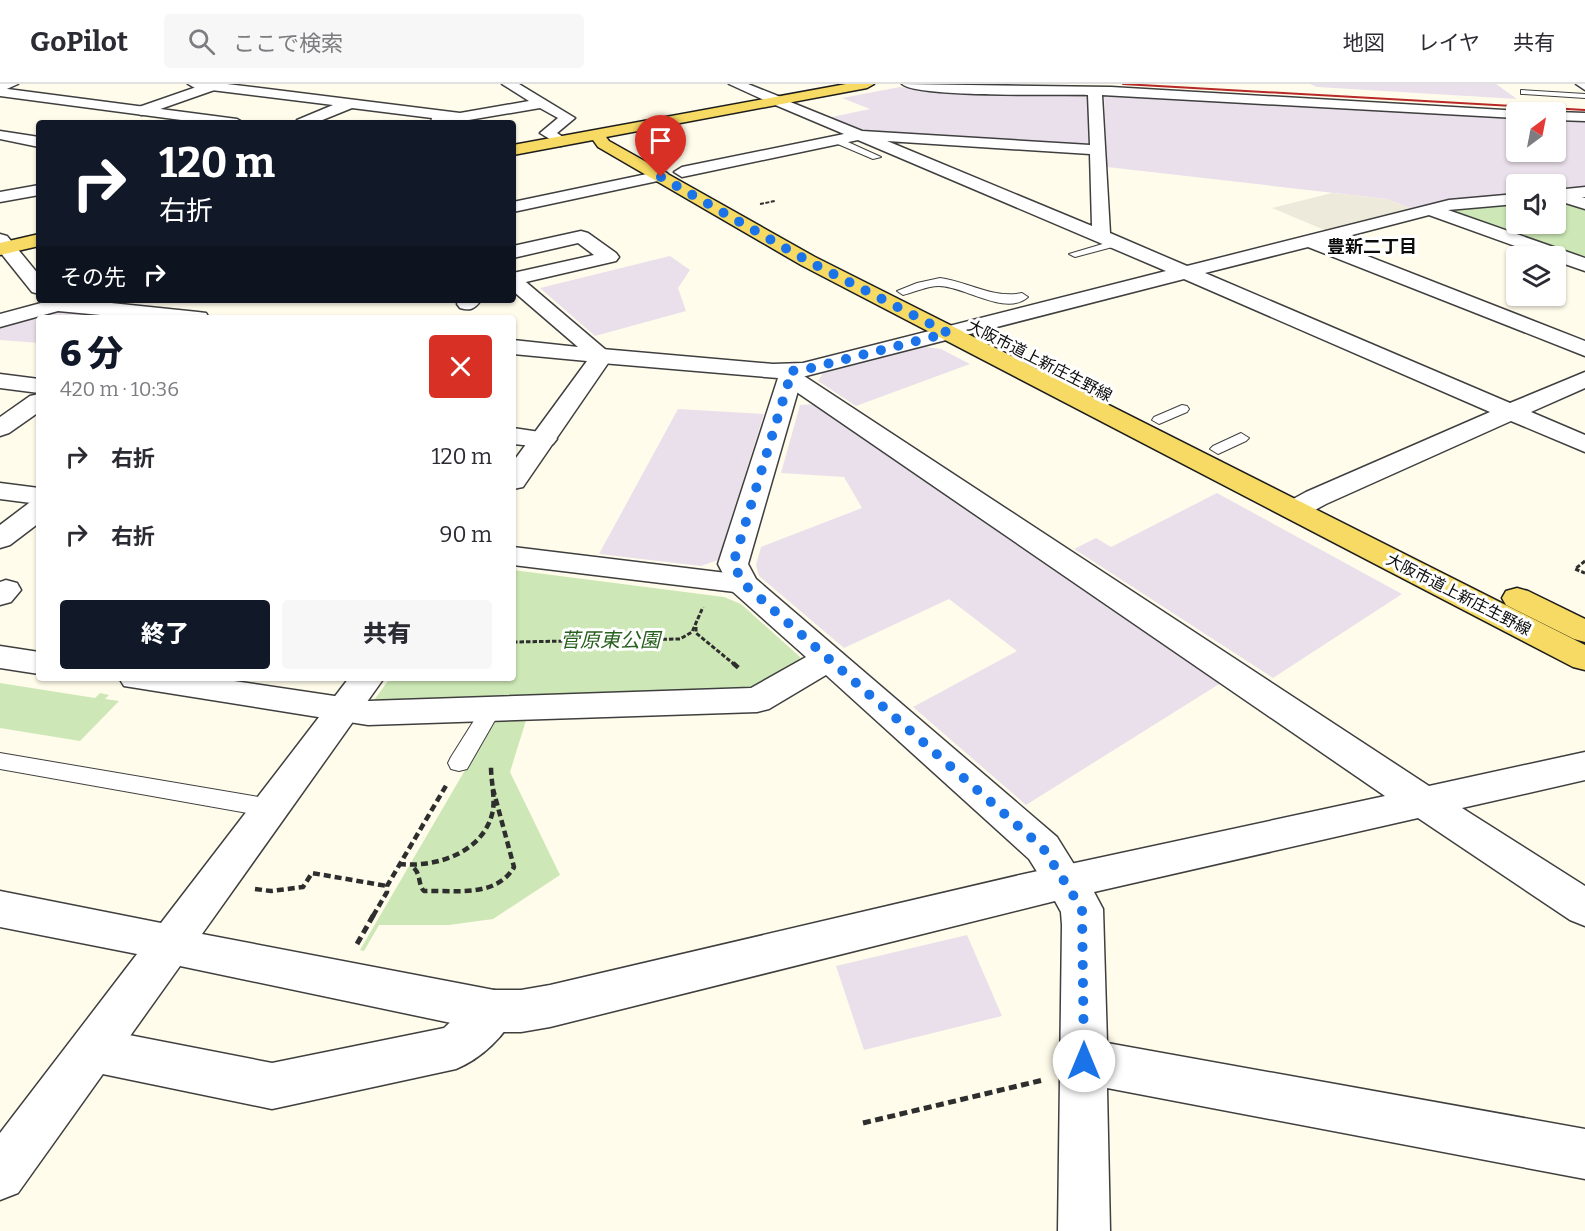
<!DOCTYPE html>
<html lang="ja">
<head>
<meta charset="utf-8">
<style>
	body { margin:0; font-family:Bitter,"Noto Sans JP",serif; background:#f7f7f7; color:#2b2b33; height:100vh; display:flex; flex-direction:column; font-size:22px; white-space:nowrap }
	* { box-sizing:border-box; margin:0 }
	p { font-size:20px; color:#7c7c81 }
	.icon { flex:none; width:33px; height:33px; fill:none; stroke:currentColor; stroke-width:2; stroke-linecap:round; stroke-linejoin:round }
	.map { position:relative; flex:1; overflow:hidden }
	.side { position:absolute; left:36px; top:231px; width:480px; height:366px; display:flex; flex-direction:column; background:#fff; border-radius:6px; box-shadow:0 2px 4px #0004 }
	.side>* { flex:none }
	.hud { position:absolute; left:36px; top:36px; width:480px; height:183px; border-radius:6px; box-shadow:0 2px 4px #0004; background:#111827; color:#fff; overflow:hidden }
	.needle { width:39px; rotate:32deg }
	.tools { position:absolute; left:1506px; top:18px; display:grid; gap:12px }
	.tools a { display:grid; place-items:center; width:60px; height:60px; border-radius:6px; background:#fff; box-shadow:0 2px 4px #0004; font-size:30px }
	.pin { position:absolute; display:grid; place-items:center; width:51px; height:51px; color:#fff; margin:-62px -26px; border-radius:50% 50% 50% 0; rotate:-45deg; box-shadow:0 0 6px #0007 }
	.pin .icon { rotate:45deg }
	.me { position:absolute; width:66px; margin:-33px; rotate:0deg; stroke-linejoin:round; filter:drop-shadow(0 0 4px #0008) }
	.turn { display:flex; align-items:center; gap:21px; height:126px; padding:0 24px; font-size:27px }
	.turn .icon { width:78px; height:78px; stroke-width:2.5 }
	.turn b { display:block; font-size:42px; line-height:51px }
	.then { display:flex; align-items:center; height:57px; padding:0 24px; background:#0003; gap:12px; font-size:22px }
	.round { display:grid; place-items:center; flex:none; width:63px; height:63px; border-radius:6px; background:#f7f7f7 }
	.overview { display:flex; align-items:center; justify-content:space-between; height:102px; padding:0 24px }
	h1 { font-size:36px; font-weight:800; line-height:45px; color:#111827 }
	.primary-button { display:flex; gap:12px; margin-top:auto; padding:12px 24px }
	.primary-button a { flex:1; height:69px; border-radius:6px; background:#111827; color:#fff; font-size:24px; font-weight:800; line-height:69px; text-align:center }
	.primary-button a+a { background:#f7f7f7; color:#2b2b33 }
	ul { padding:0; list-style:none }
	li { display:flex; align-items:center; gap:18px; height:78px; padding:0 24px }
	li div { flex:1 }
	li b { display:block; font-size:22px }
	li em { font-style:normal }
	header { display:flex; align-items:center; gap:36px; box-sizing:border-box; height:84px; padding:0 30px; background:#fff; border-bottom:2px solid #e1e1e2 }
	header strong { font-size:28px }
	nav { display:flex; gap:33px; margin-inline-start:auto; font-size:21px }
	.search { width:420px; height:54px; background:#f7f7f7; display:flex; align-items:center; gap:15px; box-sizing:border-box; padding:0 21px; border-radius:6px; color:#7c7c81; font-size:22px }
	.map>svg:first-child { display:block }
	.industrial { fill:#eae0eb }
	.green { fill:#cde8b6 }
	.plaza { fill:#ede9db }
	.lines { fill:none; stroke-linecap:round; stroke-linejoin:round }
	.service-casing { stroke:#3f3f3f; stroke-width:2 }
	.minor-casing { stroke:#3f3f3f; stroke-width:3 }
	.tertiary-casing { stroke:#3f3f3f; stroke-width:3 }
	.primary-casing { stroke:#1d1d1d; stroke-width:3 }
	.path-far3 { stroke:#2e2e2e; stroke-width:2; stroke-dasharray:4 1.5; stroke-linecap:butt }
	.path-far2 { stroke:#2e2e2e; stroke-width:3; stroke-dasharray:4.5 2; stroke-linecap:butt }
	.path-far1 { stroke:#2e2e2e; stroke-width:4.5; stroke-dasharray:7 4; stroke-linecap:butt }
	.path { stroke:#2e2e2e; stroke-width:5; stroke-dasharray:8 4.5; stroke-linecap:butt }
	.service { fill:#fff; fill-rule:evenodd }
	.minor { fill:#fff; fill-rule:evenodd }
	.tertiary { fill:#fff; fill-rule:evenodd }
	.primary { fill:#f6da64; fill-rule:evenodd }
	.rail { stroke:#b82827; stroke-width:2 }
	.route { stroke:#1a73e8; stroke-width:10; stroke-dasharray:0 18 }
	.labels { text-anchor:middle; stroke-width:6; stroke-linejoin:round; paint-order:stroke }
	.far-street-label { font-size:16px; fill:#0c0c0c; stroke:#fff }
	.far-neighbourhood-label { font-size:18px; font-weight:bold; fill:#0c0c0c; stroke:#fff }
	.park-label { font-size:20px; font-style:italic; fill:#28611e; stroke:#fff }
</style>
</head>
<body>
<header>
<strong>GoPilot</strong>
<div class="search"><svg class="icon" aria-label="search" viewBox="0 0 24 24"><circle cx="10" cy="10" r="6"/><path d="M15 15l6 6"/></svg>ここで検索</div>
<nav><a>地図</a><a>レイヤ</a><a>共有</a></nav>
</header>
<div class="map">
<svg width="1585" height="1147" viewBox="0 0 1585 1147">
	<rect width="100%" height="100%" fill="#fffceb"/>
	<g class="industrial">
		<polygon points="1310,0 1496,0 1517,15 1317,3"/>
		<polygon points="900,3 948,8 1017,8 1089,13 1090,60 1079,62 860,47 827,34 870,25 842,14"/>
		<polygon points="1104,10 1516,32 1516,68 1556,68 1556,34 1585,36 1585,105 1556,107 1556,100 1516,100 1516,111 1440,118 1413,125 1387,115 1107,83"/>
		<polygon points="670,172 690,186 678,204 686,227 595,252 540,204"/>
		<polygon points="57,227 124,234 39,234 39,259 0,256 0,242"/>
		<polygon points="926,263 941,265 970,280 856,322 818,297 823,289"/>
		<polygon points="815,320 1224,597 1026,721 913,623 1017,567 949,515 844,564 759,492 756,481 761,463 862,424 844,393 781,389 800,321"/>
		<polygon points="678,325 764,330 718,476 701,482 599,470"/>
		<polygon points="1217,409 1402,510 1273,594 1074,465 1096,454 1111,463"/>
		<polygon points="967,851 1002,932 864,966 836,882"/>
	</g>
	<g class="green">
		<polygon points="1556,117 1585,124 1585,176 1455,130 1456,126 1516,120 1516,140 1556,140"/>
		<polygon points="513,486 724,513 741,520 800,573 798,583 752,608 372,619 390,594 513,594"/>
		<polygon points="0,599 95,614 100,609 109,611 105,615 119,617 80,657 0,644"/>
		<polygon points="496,633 527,633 510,688 560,791 493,835 449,841 379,841 364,867 360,866"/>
	</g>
	<polygon class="plaza" points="1332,109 1387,115 1413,125 1327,147 1272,124"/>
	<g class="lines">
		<g class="service-casing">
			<g id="service">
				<polygon points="1521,6 1585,10 1585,14 1524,10 1521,10"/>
				<polygon points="833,54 839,54 881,73 873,75 833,58"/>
				<polygon points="1116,156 1122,159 1120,161 1075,173 1069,170"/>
				<path d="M940 194C969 198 993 215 1022 209L1028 213C1006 233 964 202 939 202 927 202 915 208 903 211L897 207 917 199Z"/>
				<polygon points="1182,321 1187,322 1189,325 1187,328 1159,340 1152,336 1154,333"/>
				<polygon points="1241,349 1249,354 1246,357 1218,370 1210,365 1213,362"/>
				<polygon points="492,617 499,619 502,624 467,685 459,687 451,685 448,679 451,673 485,619"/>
				<polygon points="0,669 270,715 278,718 281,724 278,730 270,733 0,685"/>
			</g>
		</g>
		<g class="minor-casing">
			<g id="minor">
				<polygon points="188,0 227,0 460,29 529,17 502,0 519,0 575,34 557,49 569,57 561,62 540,49 558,34 540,24 451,39 431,39 432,34 352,24 315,39 295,39 297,36 333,21 195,4"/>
				<path d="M902 0 1111 3 1521 27 1522 28H1516V34L1102 11 1110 149 1187 182 1449 116 1516 110V120L1448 126 1585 174V187L1556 177V172H1543L1429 131 1329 157 1585 257V272L1308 163 1205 189 1510 319 1585 288V304L1531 328 1585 351V368L1511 337 1326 420C1311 428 1301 436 1284 432L1280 426 1284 420 1306 408 1490 328 1184 195 802 293 748 480 756 495 1057 753 1085 798 1079 810 1065 815 1051 810 1029 775 826 591 769 625 757 628 368 641 124 602 119 594H214L368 617 751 604 806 573 732 507 718 480 778 294 602 279 594 277 591 272 594 267 602 265 773 280 803 279 1166 187 858 56 682 93 674 88 682 83 844 50 773 20 771 17 778 13 862 47 1090 61 1088 11C1060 10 917 14 902 0ZM887 57 1090 70 1092 142Z"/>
				<polygon points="1576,0 1585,0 1585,6"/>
				<polygon points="0,4 237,35 244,39 204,39 0,12"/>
				<polygon points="1553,28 1556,28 1585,29 1585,37 1556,36 1556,28"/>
				<polygon points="0,47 39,53 39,63 0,55"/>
				<polygon points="39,101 39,111 0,118 0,108"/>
				<polygon points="1556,106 1585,114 1585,125 1556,116"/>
				<polygon points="581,147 588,149 616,169 619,173 616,177 513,201 513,189 594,171 578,159 513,174 513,162"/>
				<path d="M459 216H481C475 225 470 227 460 224L457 220Z"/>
				<polygon points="0,290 39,295 39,309 0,304"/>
				<polygon points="39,310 39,328 9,349 0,352 0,333 30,312"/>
				<polygon points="513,344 553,350 557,355 553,360 544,363 513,360"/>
				<polygon points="39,417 39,439 10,461 0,464 0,441 29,419"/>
				<polygon points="6,496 17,499 21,506 11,518 0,521 0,498"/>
				<polygon points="0,562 39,568 39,590 0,584"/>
				<path d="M494 906 510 912 517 927C505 952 481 975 456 985L272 1025 93 988 77 982 70 966 77 950 93 944 272 979 444 944 478 912Z"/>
			</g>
		</g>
		<g class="tertiary-casing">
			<g id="tertiary">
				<polygon points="0,0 18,0 0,8"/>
				<polygon points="205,0 225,0 223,3 146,30 141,31 134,27 136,24"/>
				<polygon points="729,0 748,0 783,14 785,17 778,21 773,20"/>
				<polygon points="661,87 667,89 669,92 667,95 513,128 513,118"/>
				<polygon points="1585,103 1585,113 1556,116 1556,106"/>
				<polygon points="0,150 7,152 39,191 39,210 32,208 0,168"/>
				<polygon points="513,191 520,193 613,272 523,403 513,405 513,378 587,277 513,270 513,256 578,263 513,207"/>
				<polygon points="39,216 82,216 198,228 206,229 209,234 133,234 58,227 0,243 0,230 41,219"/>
				<polygon points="789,280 797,282 801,290 1429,702 1585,668 1585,696 1462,724 1585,802 1585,842 1570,836 1418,734 1094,808 1103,825 1107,959 1585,1045 1585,1095 1107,1004 1110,1147 1058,1147 1062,841 1061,828 1055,817 550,943 521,948 494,948 180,882 18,1109 0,1116 0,1049 137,870 0,843 0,807 161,839 349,594 384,594 202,850 494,906 521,906 550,901 1024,790 1385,712 782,298 777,287 781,282"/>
				<polygon points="0,399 39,404 39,420 0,415"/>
				<polygon points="513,463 743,491 754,493 758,500 754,507 743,509 513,481"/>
			</g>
		</g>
		<g class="primary-casing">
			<g id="primary">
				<polygon points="846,0 874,0 867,4 606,53 609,57 815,173 1585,561 1585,586 1573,583 801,181 598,63 593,56 513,71 513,61"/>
				<polygon points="39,150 39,162 0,171 0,159"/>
				<polygon points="1517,504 1528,507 1585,535 1585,558 1574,555 1506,521 1502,514 1506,507"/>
			</g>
		</g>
		<polyline class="path-far3" points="760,120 775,117"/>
		<g class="path-far2">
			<polyline points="1585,477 1575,485 1585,489"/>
			<polyline points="696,543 696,549 735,581"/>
			<polyline points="513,558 680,555 692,548 703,523"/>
		</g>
		<g class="path-far1">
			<polyline points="733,579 741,586"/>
			<path d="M399 780C437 784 485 768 493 726 495 712 491 697 491 683"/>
			<path d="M414 784C421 791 418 801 424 807 455 806 496 814 514 783L493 705"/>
			<polyline points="255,805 271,807 303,803 312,789 387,802"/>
			<polyline points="373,832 387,808 387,802 447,700"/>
		</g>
		<g class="path">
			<polyline points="357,860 374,830"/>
			<polyline points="863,1039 1043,996"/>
		</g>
		<use href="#service" class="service"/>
		<use href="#minor" class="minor"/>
		<use href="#tertiary" class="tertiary"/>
		<use href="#primary" class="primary"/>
		<polyline class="rail" points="1123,0 1585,26"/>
	</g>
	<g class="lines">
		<polyline class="route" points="661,93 808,177 948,249 803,286 789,287 790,293 733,480 744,500 1043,764 1082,825 1084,977"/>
	</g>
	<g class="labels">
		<g class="far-street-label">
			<text transform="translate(1040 276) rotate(27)" y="6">大阪市道上新庄生野線</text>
			<text transform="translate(1459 510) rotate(27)" y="6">大阪市道上新庄生野線</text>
		</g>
		<g class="far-neighbourhood-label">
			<text x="1372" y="169">豊新二丁目</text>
		</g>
		<g class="park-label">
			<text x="610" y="563">菅原東公園</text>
		</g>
	</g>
</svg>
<div class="tools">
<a><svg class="needle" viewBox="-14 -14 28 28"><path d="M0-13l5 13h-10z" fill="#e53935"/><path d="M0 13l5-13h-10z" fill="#7c7c81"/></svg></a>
<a><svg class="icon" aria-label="sound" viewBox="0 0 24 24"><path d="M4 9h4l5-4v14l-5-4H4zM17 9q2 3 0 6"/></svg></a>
<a><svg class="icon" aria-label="layers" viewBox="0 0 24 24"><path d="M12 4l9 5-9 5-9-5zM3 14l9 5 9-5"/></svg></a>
</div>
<div class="pin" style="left:661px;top:93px;background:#d93025"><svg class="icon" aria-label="arrive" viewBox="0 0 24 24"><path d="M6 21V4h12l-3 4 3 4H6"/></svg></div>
<svg class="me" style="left:1084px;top:977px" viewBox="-20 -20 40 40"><circle r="19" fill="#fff"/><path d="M0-13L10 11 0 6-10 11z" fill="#1a73e8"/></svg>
<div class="hud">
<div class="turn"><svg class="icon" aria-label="right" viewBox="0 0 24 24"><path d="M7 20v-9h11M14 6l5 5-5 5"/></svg><div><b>120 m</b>右折</div></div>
<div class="then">その先<svg class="icon" aria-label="right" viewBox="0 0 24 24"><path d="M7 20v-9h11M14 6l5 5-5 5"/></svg></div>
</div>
<section class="side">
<div class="overview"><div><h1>6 分</h1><p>420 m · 10:36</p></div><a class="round" style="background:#d93025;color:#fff"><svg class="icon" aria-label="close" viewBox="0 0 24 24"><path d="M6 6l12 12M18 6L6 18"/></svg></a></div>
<ul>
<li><svg class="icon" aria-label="right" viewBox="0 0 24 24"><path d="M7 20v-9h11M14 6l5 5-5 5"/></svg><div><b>右折</b></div><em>120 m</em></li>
<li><svg class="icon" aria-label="right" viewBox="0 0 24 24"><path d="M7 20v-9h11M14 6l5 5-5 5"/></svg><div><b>右折</b></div><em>90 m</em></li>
</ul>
<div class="primary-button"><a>終了</a><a>共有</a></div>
</section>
</div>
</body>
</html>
